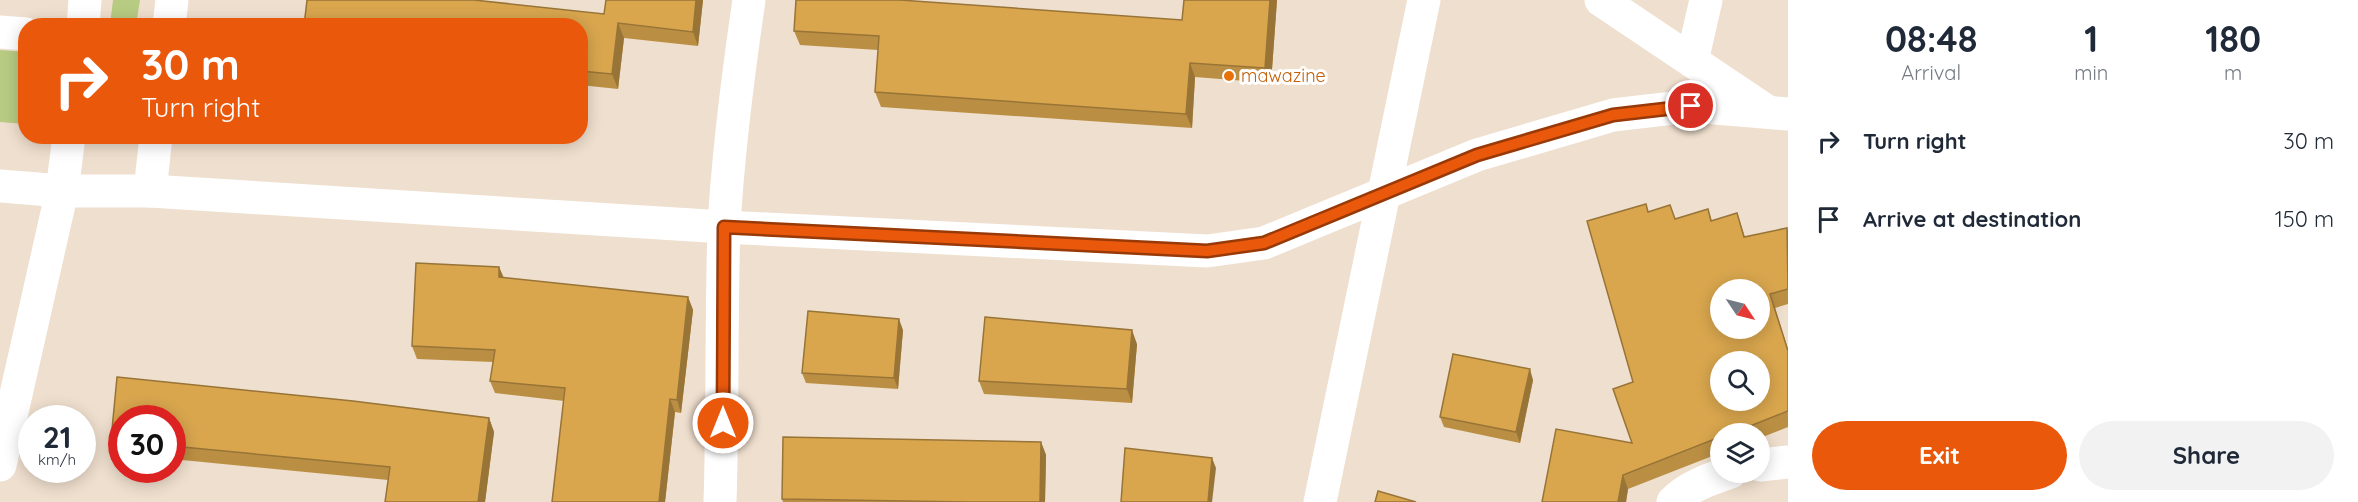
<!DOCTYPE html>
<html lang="en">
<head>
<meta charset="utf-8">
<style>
	body { margin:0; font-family:Quicksand,sans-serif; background:#f2f2f3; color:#1f2937; height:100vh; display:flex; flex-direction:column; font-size:22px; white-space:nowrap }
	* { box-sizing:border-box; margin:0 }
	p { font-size:20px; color:#747a83 }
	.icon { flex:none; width:33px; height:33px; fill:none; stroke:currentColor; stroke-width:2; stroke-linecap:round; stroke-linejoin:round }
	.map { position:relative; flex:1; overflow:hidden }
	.sheet { display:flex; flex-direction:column; background:#fff; width:570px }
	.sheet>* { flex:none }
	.banner { position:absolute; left:18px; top:18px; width:570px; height:126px; border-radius:24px; box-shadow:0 3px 15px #0003; background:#ea580c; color:#fff; overflow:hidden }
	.needle { width:39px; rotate:125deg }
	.fabs { position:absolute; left:1710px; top:279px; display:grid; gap:12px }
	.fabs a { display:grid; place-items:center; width:60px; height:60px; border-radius:50%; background:#fff; box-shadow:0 3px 15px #0003; font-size:30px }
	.speed { position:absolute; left:18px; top:405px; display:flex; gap:12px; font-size:30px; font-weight:700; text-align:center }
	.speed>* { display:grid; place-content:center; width:78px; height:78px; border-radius:50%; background:#fff; box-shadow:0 3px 15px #0003; line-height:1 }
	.speed small { font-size:15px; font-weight:400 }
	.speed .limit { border:9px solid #d22; background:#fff; color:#111 }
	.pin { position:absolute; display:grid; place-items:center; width:51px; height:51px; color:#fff; margin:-26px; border:3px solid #fff; border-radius:50%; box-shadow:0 2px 6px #0007 }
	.me { position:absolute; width:66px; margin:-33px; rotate:0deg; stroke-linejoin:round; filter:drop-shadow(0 0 4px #0008) }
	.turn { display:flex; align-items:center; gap:21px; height:126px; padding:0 24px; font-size:27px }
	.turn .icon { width:78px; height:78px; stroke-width:2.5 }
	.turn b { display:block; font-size:42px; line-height:51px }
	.eta { display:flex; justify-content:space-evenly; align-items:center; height:102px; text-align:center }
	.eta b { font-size:36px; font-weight:700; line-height:42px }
	.cta { display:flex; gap:12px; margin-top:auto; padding:12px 24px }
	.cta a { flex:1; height:69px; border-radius:36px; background:#ea580c; color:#fff; font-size:24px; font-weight:700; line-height:69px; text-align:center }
	.cta a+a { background:#f2f2f3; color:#1f2937 }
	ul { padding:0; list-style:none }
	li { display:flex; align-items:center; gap:18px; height:78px; padding:0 24px }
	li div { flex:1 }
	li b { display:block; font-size:22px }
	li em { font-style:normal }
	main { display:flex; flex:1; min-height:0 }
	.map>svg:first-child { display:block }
	.green { fill:#b8cb82 }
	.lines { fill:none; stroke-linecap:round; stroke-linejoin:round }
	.street { stroke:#fff; stroke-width:33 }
	.secondary { stroke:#fff; stroke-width:33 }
	.wall { fill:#bb8f43 }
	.shaded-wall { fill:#987437 }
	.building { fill:#d9a64e; stroke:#987437; stroke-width:1.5; fill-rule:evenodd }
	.route-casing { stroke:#983908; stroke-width:15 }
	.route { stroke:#ea580c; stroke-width:10 }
	.food-dot { fill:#e8710a; stroke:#fff; stroke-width:2 }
	.labels { text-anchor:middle; stroke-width:6; stroke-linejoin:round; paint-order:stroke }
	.food-label { font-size:18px; fill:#c56008; stroke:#fff; text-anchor:start }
</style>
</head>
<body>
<main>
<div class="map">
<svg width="1788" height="502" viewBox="0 0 1788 502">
	<rect width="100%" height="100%" fill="#efdfce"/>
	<g class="green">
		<polygon points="113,0 140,0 136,25 110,25"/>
		<polygon points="0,50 25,52 25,124 0,122"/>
	</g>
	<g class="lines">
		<g class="street">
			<polyline points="1601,0 1768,112"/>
			<polyline points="83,26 85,0"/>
			<polyline points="169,26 172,0"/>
			<polyline points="0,32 26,34"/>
			<polyline points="1692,61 1706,0"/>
			<polyline points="150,191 156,136"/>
			<polyline points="0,465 62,191 69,136"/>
			<polyline points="1760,465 1788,462"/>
			<path d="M720 502C723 411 721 319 724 227 728 151 738 75 749 0"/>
			<path d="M1673 502C1688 486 1711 479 1731 472"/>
		</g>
		<g class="secondary">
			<polyline points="0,186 62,191 150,191 724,227 1207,251 1264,243 1477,155 1613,115 1691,106 1788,114"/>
			<polyline points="1320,502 1424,0"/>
		</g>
	</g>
	<g class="wall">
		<polygon points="703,0 698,46 624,38 618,89 580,85 580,26 604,14"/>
		<polygon points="796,0 907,0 907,1 1182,20 1184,0 1277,0 1271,83 1195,77 1192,128 881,107 875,92 878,50 800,45 794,31"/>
		<polygon points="1708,209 1712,221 1737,213 1745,237 1788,229 1788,304 1775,308 1788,349 1788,427 1760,438 1760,434 1720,434 1720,453 1628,489 1626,502 1542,502 1632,443 1633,382 1649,212 1675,219"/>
		<polygon points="499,267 504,278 688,297 693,310 681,413 675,412 665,502 552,502 564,401 495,393 490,381 493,362 417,359 412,346"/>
		<polygon points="903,330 898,389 806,383 802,373"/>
		<polygon points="1137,344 1132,403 984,394 979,381"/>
		<polygon points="117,377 353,401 489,418 494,432 485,502 385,502 388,480 172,459 172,418 122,418 122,454 116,454 111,440"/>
		<polygon points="1533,380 1520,443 1444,427 1440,417"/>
		<polygon points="1041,442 1046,455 1045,502 783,502 782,499"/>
	</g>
	<g class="shaded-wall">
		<polygon points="696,0 703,0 698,46 693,32"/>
		<polygon points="1270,0 1277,0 1271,83 1265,68"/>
		<polygon points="618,23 624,38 618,89 612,74"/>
		<polygon points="1190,63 1195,77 1192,128 1186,114"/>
		<polygon points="499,267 504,279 499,277"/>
		<polygon points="688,297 693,310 681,413 677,400"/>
		<polygon points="899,319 903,330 898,389 894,378"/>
		<polygon points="1132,330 1137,344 1132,403 1127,389"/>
		<polygon points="1530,369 1533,380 1520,443 1516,432"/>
		<polygon points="670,399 675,412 665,502 659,502"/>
		<polygon points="489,418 494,432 485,502 478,502"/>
		<polygon points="1041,442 1046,455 1045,502 1040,502"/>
		<polygon points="1212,458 1216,468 1212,502 1208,502"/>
		<polygon points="1623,475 1628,489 1626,502 1618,502"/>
	</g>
	<g class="building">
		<polygon points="307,0 474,0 604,14 606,0 696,0 693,32 618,23 612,74 580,71 580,26 304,26"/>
		<polygon points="796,0 900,0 1182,20 1184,0 1270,0 1265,68 1190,63 1186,114 875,92 879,36 794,31"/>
		<path d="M1646 204 1648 212 1670 205 1675 219 1708 209 1711 221 1737 213 1744 237 1787 228 1788 289 1770 294 1788 351V411L1730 434H1720V437L1623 475 1618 502H1542L1556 429 1632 443 1613 389 1633 382 1587 221ZM1720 290H1760V328H1720ZM1720 362H1760V400H1720Z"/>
		<polygon points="416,263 499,267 499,277 688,297 677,400 670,399 659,502 552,502 565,388 490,381 495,350 412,346"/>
		<polygon points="808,311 899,319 894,378 802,373"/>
		<polygon points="985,317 1132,330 1127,389 979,381"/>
		<polygon points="1453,354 1530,369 1516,432 1440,417"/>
		<polygon points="117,377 353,401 489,418 478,502 385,502 390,467 172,446 172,418 122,418 122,441 111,440"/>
		<polygon points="783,437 1041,442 1040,502 968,502 782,499"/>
		<polygon points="1125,448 1212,458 1208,502 1121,502"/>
		<polygon points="1378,491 1416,502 1375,502"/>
	</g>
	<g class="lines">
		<g class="route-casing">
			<polyline id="route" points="723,423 724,227 1207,251 1264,243 1477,155 1613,115 1691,106"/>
		</g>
		<use href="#route" class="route"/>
	</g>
	<circle class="food-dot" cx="1229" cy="76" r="6"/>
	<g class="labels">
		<g class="food-label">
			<text x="1241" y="82">mawazine</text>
		</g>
	</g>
</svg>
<div class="fabs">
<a><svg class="needle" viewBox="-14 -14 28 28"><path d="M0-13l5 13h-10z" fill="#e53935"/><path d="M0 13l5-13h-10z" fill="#747a83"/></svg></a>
<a><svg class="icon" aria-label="search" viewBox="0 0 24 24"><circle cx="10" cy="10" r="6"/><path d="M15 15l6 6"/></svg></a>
<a><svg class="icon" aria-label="layers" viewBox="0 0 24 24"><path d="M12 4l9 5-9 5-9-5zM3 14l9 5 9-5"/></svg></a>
</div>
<div class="speed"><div>21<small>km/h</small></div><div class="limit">30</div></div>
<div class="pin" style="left:1691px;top:106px;background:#d93025"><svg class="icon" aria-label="arrive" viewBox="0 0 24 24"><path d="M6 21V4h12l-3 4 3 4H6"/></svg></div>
<svg class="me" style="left:723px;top:423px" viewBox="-20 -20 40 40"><circle r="17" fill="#ea580c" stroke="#fff" stroke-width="3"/><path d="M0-11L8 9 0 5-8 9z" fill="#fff"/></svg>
<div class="banner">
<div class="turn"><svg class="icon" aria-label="right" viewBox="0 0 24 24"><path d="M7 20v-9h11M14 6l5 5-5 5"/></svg><div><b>30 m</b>Turn right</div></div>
</div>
</div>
<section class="sheet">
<div class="eta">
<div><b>08:48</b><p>Arrival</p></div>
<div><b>1</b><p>min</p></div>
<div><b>180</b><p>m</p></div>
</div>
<ul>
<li><svg class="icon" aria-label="right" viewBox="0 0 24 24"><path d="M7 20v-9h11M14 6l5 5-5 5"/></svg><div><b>Turn right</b></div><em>30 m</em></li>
<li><svg class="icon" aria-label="arrive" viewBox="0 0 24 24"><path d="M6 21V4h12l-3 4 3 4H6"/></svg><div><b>Arrive at destination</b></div><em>150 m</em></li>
</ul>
<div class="cta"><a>Exit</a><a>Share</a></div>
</section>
</main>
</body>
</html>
